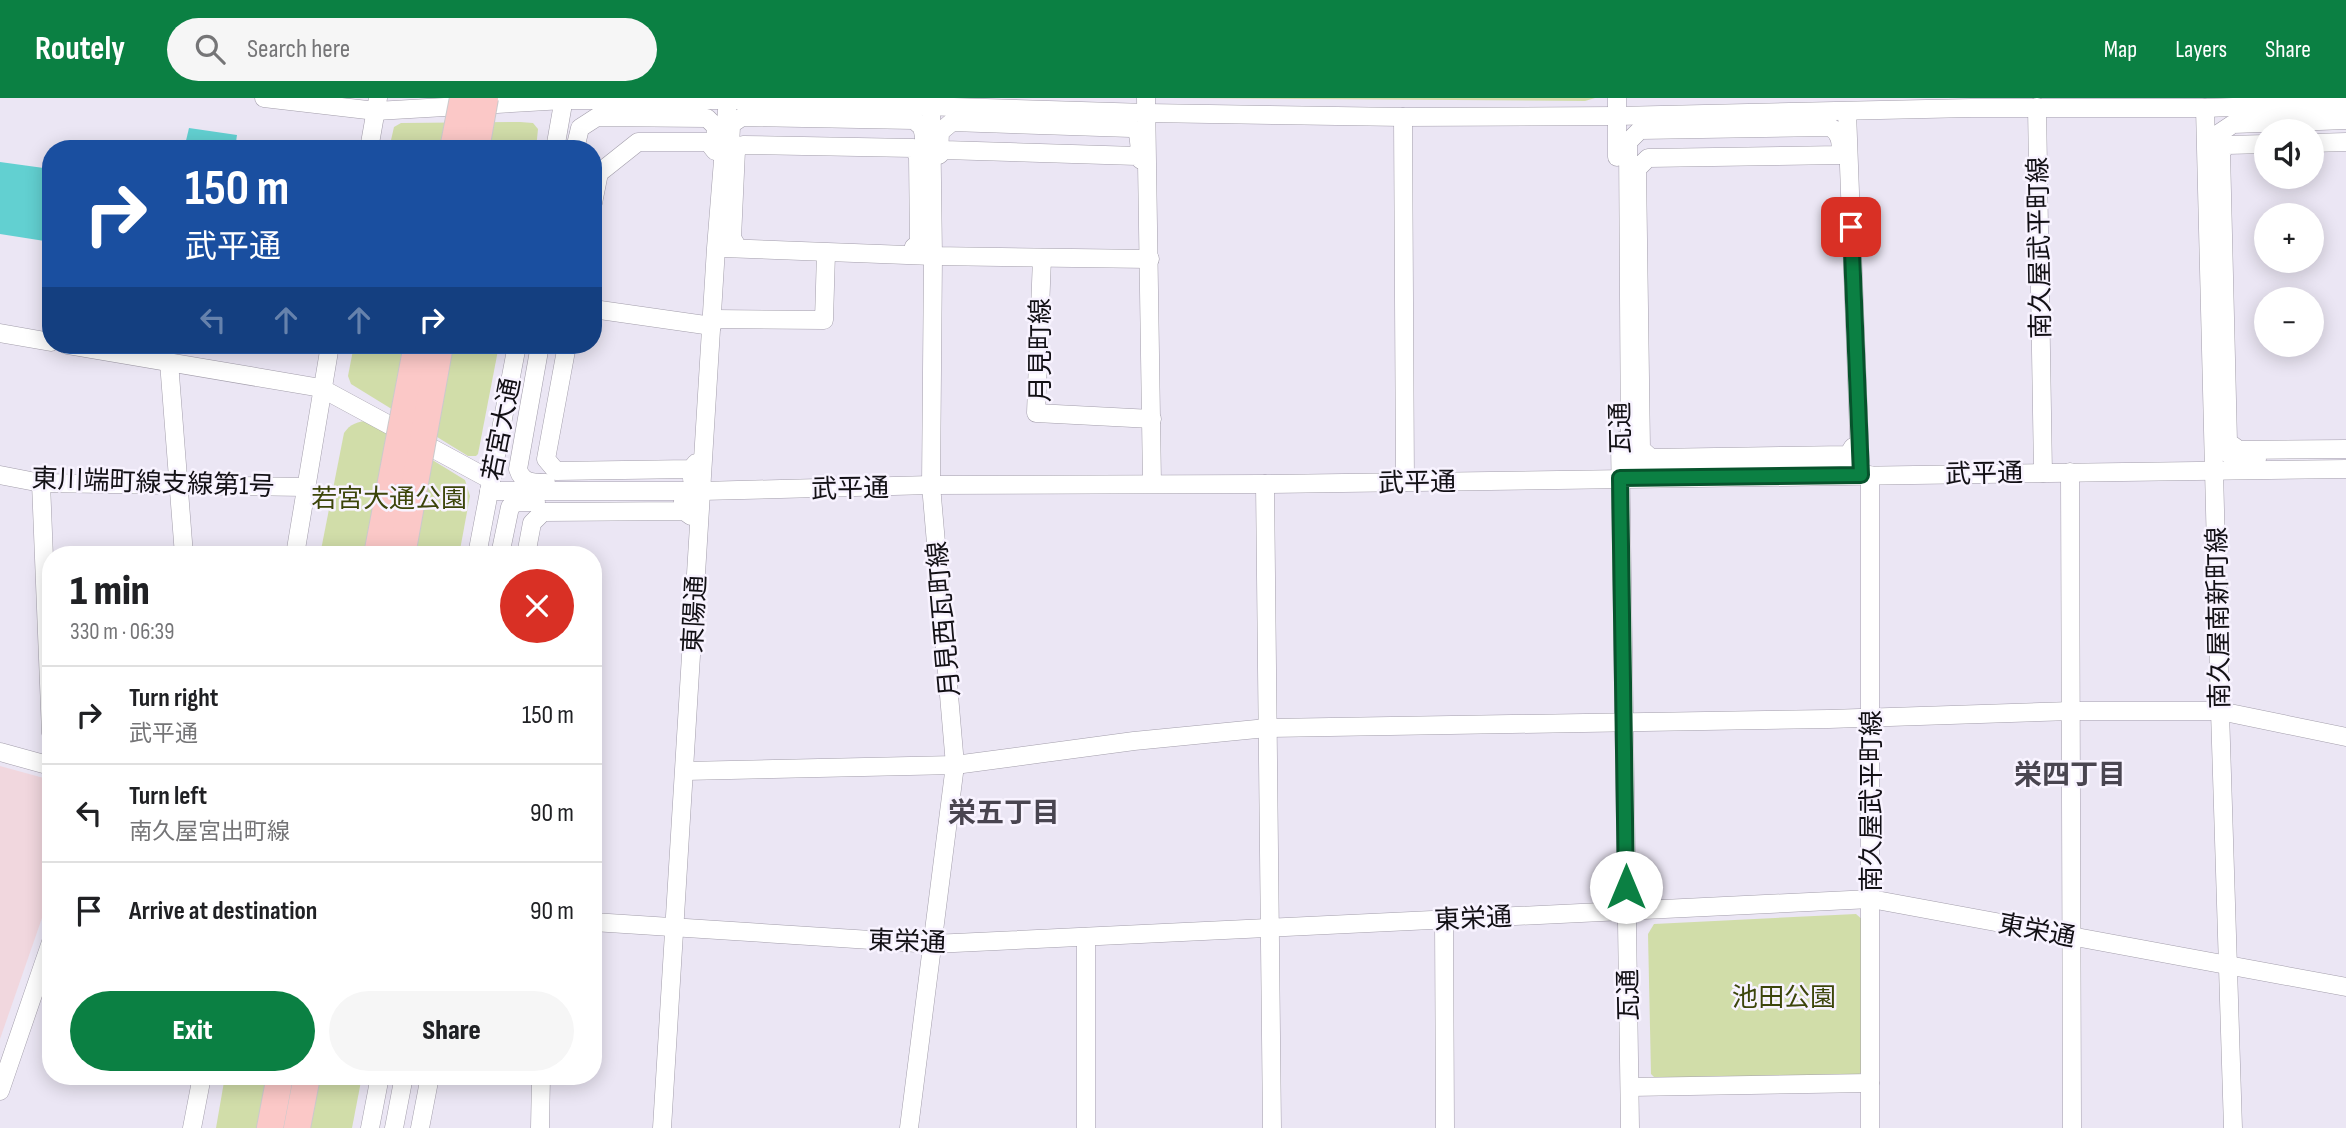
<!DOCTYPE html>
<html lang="en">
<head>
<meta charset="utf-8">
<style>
	body { margin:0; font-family:"Sofia Sans Condensed","Noto Sans JP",sans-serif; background:#f6f6f6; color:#202124; height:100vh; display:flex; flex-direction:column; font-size:26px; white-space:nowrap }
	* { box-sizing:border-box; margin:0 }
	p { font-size:23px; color:#757577 }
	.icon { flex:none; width:38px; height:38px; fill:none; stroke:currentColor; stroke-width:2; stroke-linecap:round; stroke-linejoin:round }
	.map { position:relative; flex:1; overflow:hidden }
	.panel { position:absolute; left:42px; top:448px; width:560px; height:539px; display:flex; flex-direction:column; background:#fff; border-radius:28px; box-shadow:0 4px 18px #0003 }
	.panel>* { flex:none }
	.hud { position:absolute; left:42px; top:42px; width:560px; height:214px; border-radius:28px; box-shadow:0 4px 18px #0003; background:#1a4fa0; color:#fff; overflow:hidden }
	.controls { position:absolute; left:2254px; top:21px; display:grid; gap:14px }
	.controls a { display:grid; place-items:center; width:70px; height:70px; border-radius:50%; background:#fff; box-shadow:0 4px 18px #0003; font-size:35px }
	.pin { position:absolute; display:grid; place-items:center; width:60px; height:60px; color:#fff; margin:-30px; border-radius:14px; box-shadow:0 4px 10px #0006 }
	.me { position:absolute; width:77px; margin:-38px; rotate:0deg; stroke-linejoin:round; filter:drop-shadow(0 0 5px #0008) }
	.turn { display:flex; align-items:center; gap:24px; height:147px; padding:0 28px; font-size:32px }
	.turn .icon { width:91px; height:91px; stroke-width:2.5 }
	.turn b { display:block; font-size:49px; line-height:60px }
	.lanes { display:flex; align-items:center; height:66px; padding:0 28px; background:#0003; justify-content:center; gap:35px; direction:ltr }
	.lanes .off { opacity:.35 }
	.round { display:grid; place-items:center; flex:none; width:74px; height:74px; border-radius:37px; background:#f6f6f6 }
	.head { display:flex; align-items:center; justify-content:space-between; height:119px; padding:0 28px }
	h1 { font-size:42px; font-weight:800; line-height:52px }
	.primary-button { display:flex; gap:14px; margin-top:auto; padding:14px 28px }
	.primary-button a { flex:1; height:80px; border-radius:42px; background:#0b8043; color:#fff; font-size:28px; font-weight:800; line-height:80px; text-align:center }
	.primary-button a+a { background:#f6f6f6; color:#202124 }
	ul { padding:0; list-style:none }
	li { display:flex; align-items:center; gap:21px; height:98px; padding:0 28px; border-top:2px solid #e0e0e0 }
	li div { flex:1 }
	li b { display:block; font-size:26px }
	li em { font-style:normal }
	header { display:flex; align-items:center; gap:42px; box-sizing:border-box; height:98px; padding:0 35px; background:#0b8043; color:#fff }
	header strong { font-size:33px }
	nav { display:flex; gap:38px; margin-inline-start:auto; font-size:24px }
	.search { width:490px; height:63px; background:#f6f6f6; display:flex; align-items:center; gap:18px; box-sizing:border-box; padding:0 24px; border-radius:38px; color:#757577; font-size:26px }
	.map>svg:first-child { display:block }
	.education { fill:#f1d7de }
	.green { fill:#d1dda9 }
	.water { fill:#62d0d1 }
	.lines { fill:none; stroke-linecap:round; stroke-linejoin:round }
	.minor-casing { stroke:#a39eab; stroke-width:19 }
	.highway-casing { stroke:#cbcacc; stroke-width:28 }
	.minor { stroke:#fff; stroke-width:18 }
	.highway { stroke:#fbc8c7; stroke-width:26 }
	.highway-bridge-casing { stroke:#cbcacc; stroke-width:28; stroke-linecap:butt }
	.highway-bridge { stroke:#fbc8c7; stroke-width:26 }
	.route-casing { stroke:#07532c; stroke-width:18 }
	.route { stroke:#0b8043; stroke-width:12 }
	.labels { text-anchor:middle; stroke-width:5; stroke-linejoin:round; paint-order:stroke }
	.street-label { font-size:26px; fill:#121015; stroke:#f8f3ff }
	.park-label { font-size:26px; fill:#3c450a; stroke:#f8f3ff }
	.neighbourhood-label { font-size:28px; font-weight:bold; fill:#494550; stroke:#f8f3ff }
</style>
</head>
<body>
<header>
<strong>Routely</strong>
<div class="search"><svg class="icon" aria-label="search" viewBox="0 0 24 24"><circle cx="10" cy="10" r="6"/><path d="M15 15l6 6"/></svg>Search here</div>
<nav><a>Map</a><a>Layers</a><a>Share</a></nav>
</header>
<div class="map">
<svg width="2346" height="1030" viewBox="0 0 2346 1030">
	<rect width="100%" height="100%" fill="#ebe6f4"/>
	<polygon class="education" points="0,668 51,682 51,794 0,941"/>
	<g class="green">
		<polygon points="1170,0 1595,0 1585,3"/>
		<polygon points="520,24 533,25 538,31 536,51 389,51 394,29 401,25"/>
		<polygon points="354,247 499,247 478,356 476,358 468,358 351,286 348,278"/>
		<path d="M369 323 465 382 470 398 459 457H320L344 335C350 326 358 323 369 323Z"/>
		<polygon points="1856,816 1864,823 1863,973 1857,978 1656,981 1651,976 1648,836 1654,826"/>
		<polygon points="225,978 362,978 352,1030 216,1030"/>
	</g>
	<g class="water">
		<polygon points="189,30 237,37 235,51 184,51"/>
		<polygon points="0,64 51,71 51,144 0,136"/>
	</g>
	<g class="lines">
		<g class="minor-casing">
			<g id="minor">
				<polyline points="264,0 376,13 564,2 728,2 1147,15 1403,19 1617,18 1971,10 2205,10 2346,5"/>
				<polyline points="1146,0 1152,385"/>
				<polyline points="2037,9 2043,375"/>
				<polyline points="2205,10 2220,613 2233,1030"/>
				<polyline points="1847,14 1860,363"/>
				<polygon points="742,19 914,22 922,29 924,38 924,146 914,149 919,145 918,58 913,50 743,47 736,52 732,140 735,145 729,144 725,137 731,29 733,25"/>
				<polyline points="1403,19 1405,384"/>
				<polygon points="952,24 1131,30 1138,34 1141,62 1137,58 944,52 939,57 940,34"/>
				<path d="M1830 29C1841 35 1841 45 1841 57L1648 60 1637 71 1641 351 1651 360 1848 357 1853 349 1852 361 1842 366 1652 370 1636 367 1630 354 1628 44 1640 32Z"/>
				<polyline points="2312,45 2346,44"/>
				<polyline points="2266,46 2227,47 2221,54 2228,344 2239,352 2346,351"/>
				<polyline points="369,51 378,0"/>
				<polyline points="555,51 564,0"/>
				<polyline points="575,51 580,30 597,19 707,20 716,29 715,46"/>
				<polyline points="1617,59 1617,0"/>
				<polyline points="2216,59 2218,36 2233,26 2346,22"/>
				<polyline points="593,105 599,75 638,44 708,44 715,53"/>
				<polyline points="723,150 933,158 1150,161"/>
				<polyline points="1042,160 1036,315 1152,321"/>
				<polyline points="593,211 712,228"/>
				<polyline points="713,221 824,222 826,155"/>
				<polyline points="0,235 51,244"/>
				<polyline points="67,247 321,290 491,382"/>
				<path d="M540 247 518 371C522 385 533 385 546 385"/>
				<polyline points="567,247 546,361 556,373 691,371 696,365 695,376 692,381"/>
				<polyline points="169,264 184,457"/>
				<polyline points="2223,331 2226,354 2234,360 2257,361"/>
				<polyline points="1620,343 1630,1030"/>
				<polyline points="2070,374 2072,1030"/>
				<polyline points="0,377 41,385 306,389"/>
				<polyline points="41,385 51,635"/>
				<polyline points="1265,386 1272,1030"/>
				<polyline points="489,393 702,393 931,387 1265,386 2346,371"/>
				<polyline points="295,457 330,247"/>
				<polyline points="477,457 517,247"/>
				<polyline points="500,457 510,409 516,404 536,404"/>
				<polyline points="526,457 532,425 543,414 684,413 691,418 689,407 683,403"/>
				<polyline points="0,654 51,668"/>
				<polyline points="685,673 955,667 1134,643 1267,630 1829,621 2072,613 2220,613 2346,639"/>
				<polyline points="1444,821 1445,1030"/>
				<polyline points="593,824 933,846 1871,801 2346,889"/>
				<polyline points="1086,839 1086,1030"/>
				<polyline points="1630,989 1870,985"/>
				<polyline points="0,993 51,844"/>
				<polyline points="192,1030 202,978"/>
				<polyline points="370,1030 380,978"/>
				<polyline points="394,1030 404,978"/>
				<polyline points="420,1030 430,978"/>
				<polyline points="540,1030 541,978"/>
				<polyline points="662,1030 716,150 728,0"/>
				<polyline points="909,1030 955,667 931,387 933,158 931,8"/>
				<polyline points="1870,1030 1870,377"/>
			</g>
		</g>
		<g class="highway-casing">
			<g id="highway">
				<polyline points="270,1030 280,978"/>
				<polyline points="297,1030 307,978"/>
			</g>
		</g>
		<use href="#minor" class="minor"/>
		<use href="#highway" class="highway"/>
		<g class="highway-bridge-casing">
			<g id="highway-bridge">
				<polyline points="453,51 463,0"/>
				<polyline points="476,51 485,0"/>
				<polyline points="377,457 417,247"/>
				<polyline points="402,457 440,247"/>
			</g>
		</g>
		<use href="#highway-bridge" class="highway-bridge"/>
	</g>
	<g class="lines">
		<g class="route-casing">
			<polyline id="route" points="1626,789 1620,380 1861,377 1851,129"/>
		</g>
		<use href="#route" class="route"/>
	</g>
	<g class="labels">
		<g class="street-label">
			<text transform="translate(2039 150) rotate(-91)" y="9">南久屋武平町線</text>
			<text transform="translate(1040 252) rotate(-90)" y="9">月見町線</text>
			<text transform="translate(1620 330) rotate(-91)" y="9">瓦通</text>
			<text transform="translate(501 331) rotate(-79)" y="9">若宮大通</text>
			<text transform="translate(1984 375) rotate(-1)" y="9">武平通</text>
			<text transform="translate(153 384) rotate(2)" y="9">東川端町線支線第1号</text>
			<text transform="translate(1417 384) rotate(-1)" y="9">武平通</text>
			<text transform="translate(850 390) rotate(-1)" y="9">武平通</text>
			<text transform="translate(694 516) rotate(-87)" y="9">東陽通</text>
			<text transform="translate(2218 520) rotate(-91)" y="9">南久屋南新町線</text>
			<text transform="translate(943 521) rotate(-95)" y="9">月見西瓦町線</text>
			<text transform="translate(1871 703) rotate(-90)" y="9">南久屋武平町線</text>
			<text transform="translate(1473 820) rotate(-3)" y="9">東栄通</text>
			<text transform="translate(2037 832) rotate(11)" y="9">東栄通</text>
			<text transform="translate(907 843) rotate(2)" y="9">東栄通</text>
			<text transform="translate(1628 897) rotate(-91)" y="9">瓦通</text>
		</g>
		<g class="park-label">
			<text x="389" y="409">若宮大通公園</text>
			<text x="1784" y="908">池田公園</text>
		</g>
		<g class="neighbourhood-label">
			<text x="2070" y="686">栄四丁目</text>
			<text x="1004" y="724">栄五丁目</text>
		</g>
	</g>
</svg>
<div class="controls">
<a><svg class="icon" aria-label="sound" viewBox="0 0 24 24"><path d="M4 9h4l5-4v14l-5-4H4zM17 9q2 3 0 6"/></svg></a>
<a>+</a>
<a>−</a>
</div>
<div class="pin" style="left:1851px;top:129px;background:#d93025"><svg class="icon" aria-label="arrive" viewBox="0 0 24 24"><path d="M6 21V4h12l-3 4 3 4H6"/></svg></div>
<svg class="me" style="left:1626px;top:789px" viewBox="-20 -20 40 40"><circle r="19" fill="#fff"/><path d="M0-13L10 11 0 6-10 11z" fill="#0b8043"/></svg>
<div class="hud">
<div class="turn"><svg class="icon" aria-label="right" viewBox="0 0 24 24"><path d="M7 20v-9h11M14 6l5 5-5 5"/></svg><div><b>150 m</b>武平通</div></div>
<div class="lanes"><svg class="icon off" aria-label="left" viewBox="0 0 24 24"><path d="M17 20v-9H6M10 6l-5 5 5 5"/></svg><svg class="icon off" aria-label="ahead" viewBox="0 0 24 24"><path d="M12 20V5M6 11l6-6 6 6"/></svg><svg class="icon off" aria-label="ahead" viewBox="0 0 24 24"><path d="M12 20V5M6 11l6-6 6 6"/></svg><svg class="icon" aria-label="right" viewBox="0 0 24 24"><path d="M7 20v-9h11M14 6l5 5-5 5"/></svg></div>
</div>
<section class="panel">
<div class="head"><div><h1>1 min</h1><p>330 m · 06:39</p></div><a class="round" style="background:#d93025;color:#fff"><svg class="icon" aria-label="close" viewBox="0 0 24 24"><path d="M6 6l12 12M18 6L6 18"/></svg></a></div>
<ul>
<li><svg class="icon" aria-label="right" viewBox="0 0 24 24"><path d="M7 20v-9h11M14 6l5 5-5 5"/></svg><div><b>Turn right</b><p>武平通</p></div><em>150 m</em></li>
<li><svg class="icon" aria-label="left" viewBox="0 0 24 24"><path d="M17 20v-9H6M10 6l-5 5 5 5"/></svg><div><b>Turn left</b><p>南久屋宮出町線</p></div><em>90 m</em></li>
<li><svg class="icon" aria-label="arrive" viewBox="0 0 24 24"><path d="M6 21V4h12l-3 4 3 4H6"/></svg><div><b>Arrive at destination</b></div><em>90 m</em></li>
</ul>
<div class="primary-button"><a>Exit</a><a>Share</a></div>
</section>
</div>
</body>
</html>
